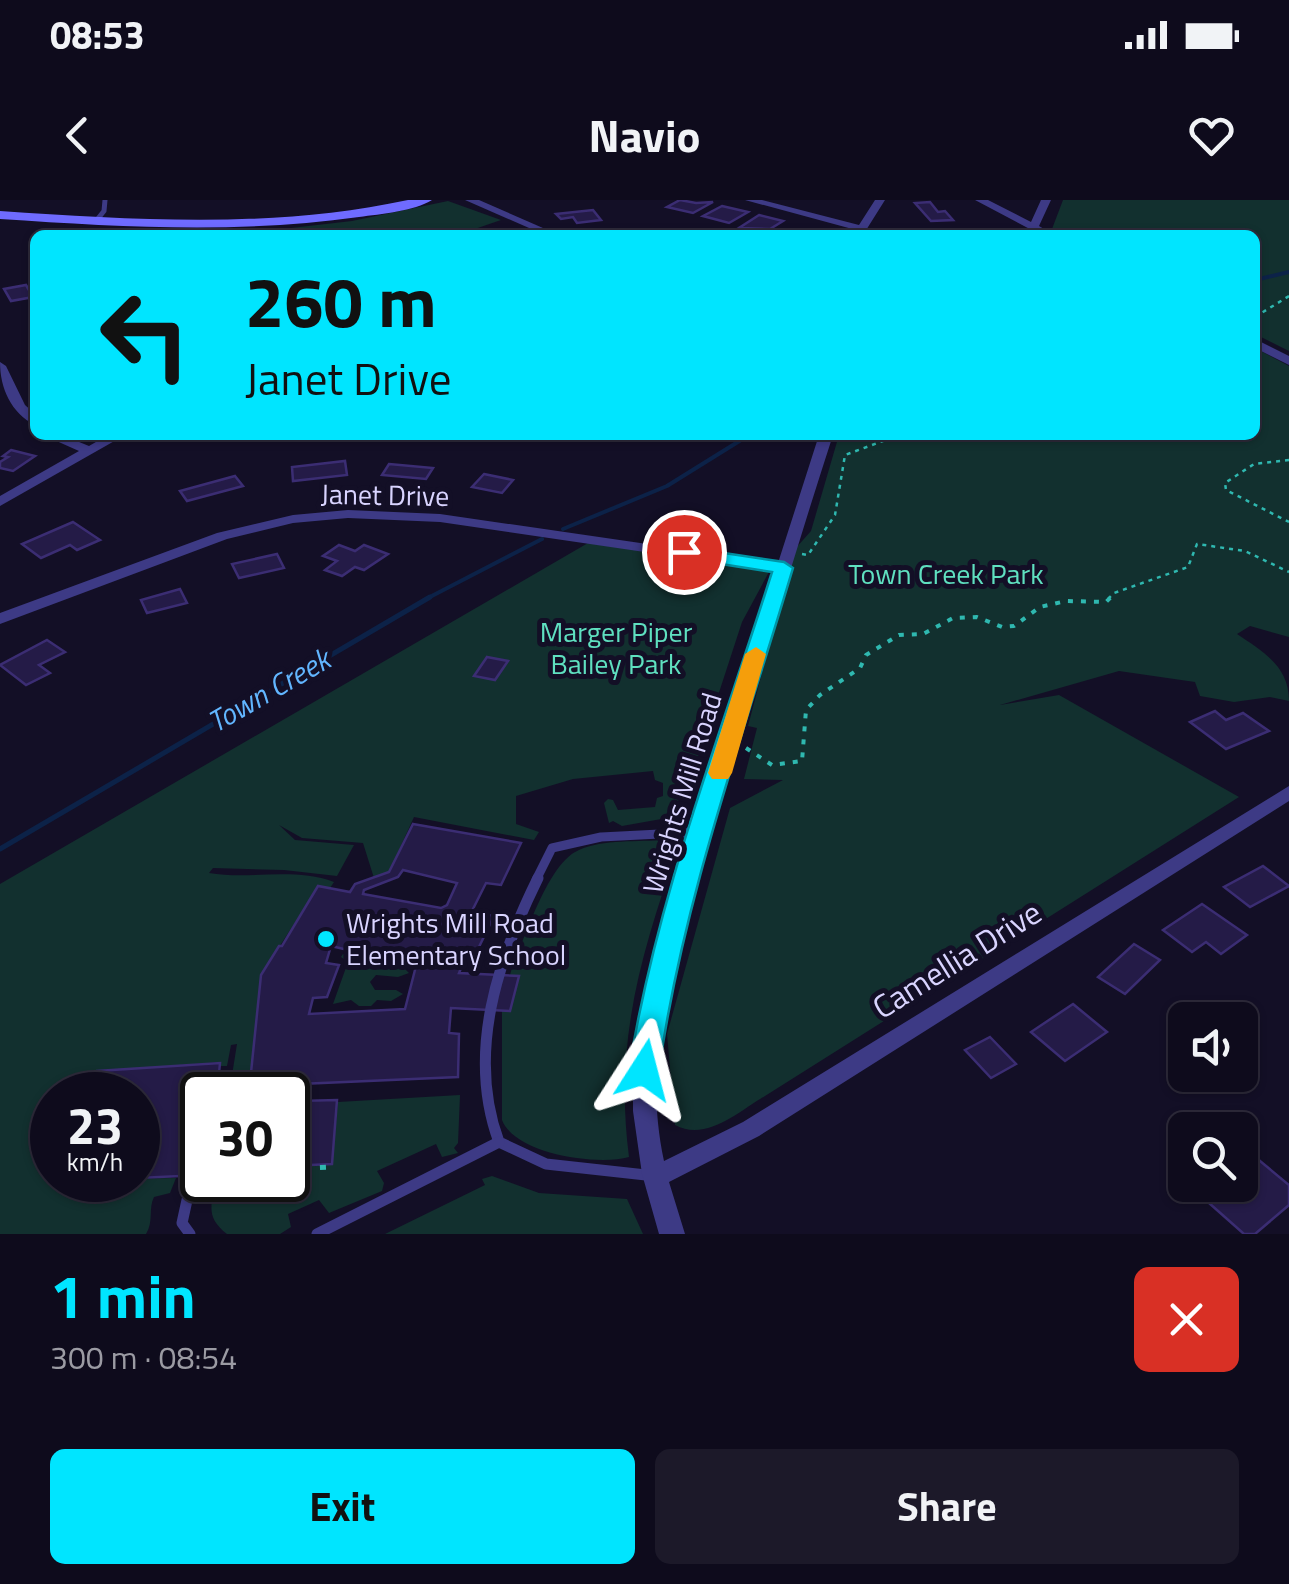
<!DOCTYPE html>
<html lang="en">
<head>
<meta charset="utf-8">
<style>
	body { margin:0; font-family:"Titillium Web",sans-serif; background:#1c1929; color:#f1f3f6; height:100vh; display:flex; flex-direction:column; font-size:38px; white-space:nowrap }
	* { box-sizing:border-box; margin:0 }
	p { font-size:32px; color:#9b9ba3 }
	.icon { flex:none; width:55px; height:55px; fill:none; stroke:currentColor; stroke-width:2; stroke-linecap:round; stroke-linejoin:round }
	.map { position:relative; height:1034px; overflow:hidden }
	.sheet { display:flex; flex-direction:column; background:#0e0b1c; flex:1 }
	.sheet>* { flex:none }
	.top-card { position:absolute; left:30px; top:30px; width:1230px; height:210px; border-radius:15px; box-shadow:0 2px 8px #0004,0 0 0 2px #2e2b3b; background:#00e5ff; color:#111; overflow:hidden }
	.buttons { position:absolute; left:1168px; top:802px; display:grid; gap:20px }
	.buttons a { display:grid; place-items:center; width:90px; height:90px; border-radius:15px; background:#0e0b1c; box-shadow:0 2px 8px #0004,0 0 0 2px #2e2b3b; font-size:50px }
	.speed { position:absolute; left:30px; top:872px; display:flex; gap:20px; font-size:50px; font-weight:700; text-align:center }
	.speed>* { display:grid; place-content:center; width:130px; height:130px; border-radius:50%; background:#0e0b1c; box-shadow:0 2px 8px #0004,0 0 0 2px #2e2b3b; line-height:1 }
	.speed small { font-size:25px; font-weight:400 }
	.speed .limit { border:5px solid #111; border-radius:15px; background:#fff; color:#111 }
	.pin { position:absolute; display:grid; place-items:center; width:85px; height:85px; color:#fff; margin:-42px; border:5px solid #fff; border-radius:50%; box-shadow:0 2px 10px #0007 }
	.me { position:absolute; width:110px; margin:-55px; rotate:9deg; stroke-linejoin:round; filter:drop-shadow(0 0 8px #0008) }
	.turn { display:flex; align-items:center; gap:35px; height:210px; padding:0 50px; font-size:45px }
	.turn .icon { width:130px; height:130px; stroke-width:2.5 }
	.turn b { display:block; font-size:70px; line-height:85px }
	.round { display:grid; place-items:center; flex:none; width:105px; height:105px; border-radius:15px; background:#1c1929 }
	.summary { display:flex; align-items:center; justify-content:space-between; height:170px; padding:0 50px }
	h1 { font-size:60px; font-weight:700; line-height:75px; color:#00e5ff }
	.button { display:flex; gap:20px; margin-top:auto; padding:20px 50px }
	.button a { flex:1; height:115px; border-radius:15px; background:#00e5ff; color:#111; font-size:40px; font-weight:700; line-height:115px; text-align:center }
	.button a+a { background:#1c1929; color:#f1f3f6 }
	.status { display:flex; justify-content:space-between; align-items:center; height:70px; padding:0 50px; background:#0e0b1c; direction:ltr }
	.status svg { height:28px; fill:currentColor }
	header { display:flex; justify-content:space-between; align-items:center; height:130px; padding:0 50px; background:#0e0b1c; font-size:45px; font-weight:700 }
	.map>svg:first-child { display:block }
	.green { fill:#12302f }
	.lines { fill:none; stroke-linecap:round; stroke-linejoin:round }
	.stream-far1 { stroke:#0c2248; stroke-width:4 }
	.stream { stroke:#0c2248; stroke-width:5 }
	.building { fill:#241b47; stroke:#3b2d73; stroke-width:2.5; fill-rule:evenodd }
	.path-far2 { stroke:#2fb8b0; stroke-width:2.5; stroke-dasharray:4 5; stroke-linecap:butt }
	.path-far1 { stroke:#2fb8b0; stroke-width:4; stroke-dasharray:5 8; stroke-linecap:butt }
	.path { stroke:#2fb8b0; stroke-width:5; stroke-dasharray:6 10; stroke-linecap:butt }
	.lane-far2 { stroke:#3d3a85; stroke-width:5 }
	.lane-far1 { stroke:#3d3a85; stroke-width:9 }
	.lane { stroke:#3d3a85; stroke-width:11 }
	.street { fill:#3d3a85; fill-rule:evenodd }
	.secondary { fill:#6f6bff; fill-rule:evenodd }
	.route { fill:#00e5ff; stroke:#0095a6; stroke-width:2.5 }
	.slow { fill:#f59e0b }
	.poi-dot { fill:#00e5ff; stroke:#130f26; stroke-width:4 }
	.labels { text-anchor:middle; stroke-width:10; stroke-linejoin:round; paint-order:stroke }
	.street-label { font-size:28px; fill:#d9d4ff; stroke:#130f26 }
	.park-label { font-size:28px; fill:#5fe0c0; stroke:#130f26 }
	.poi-label { font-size:28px; fill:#d9d4ff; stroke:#130f26; text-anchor:start }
	.water-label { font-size:30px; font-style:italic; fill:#62b6ff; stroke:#130f26 }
	.near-street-label { font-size:32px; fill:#d9d4ff; stroke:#130f26 }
</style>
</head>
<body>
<div class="status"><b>08:53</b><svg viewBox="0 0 49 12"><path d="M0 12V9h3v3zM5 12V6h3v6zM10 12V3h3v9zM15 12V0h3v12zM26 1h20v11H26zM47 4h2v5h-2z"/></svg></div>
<header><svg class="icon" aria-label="back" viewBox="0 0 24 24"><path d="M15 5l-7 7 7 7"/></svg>Navio<svg class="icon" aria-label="heart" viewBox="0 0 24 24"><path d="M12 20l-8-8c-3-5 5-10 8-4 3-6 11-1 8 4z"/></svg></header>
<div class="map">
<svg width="1289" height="1034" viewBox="0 0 1289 1034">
	<rect width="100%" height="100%" fill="#130f26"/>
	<g class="green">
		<polygon points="1063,0 1289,0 1289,151 1255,134 1255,35 1065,35 1052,29"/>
		<polygon points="448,1 501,20 469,31 470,35 230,35 352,21"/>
		<path d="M1255 148 1289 166V437L1250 426 1237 434C1264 452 1289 467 1289 501L1270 497 1234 502 1200 496 1195 482 1119 471 1000 505 1059 495 1239 597 765 896C738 912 706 942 675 925L667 834 730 608 783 580 744 579 757 528 748 526 795 349 811 331 839 235H1255Z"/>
		<path d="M588 343 770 370 742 422 696 563H690L676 608 667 618 622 626 613 621 609 623 604 603 608 599 613 600 618 610 655 607 657 598 663 596V583L655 580 653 571 573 579 516 596V624L539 632 534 640 414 617 389 672 374 678 363 643 302 638 279 625 295 640 354 645 337 676 284 670 213 668 209 673C249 680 294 667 334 682L330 688 318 687 261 775 249 892 229 894 237 844 231 845 227 866H221V862L98 871 92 895H52V980L176 978 170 993 154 997C148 1009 154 1021 146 1034H0V684Z"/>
		<path d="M665 640 678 647C641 755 614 841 629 957 597 966 515 954 502 920V811H510L518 777 510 775 513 764C527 734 548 663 579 650 603 639 639 642 665 640Z"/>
		<polygon points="343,754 355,756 355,761 384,763 390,770 403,767 409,773 398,777 376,775 370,782 375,790 396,790 403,794 391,801 377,800 371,806 359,806 351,800 333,804 348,762 341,757"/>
		<path d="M460 895 458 943 454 948 458 953 442 957 436 944 377 971 384 983 382 991 329 1013 319 1000 288 1014 291 1027 280 1034H227C205 1017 211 1004 217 980H286L287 990 291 966 332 964 338 902Z"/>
		<polygon points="492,976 539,993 627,999 643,1034 385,1034 485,985 482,979"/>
	</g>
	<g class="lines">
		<g class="stream-far1">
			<polyline points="1255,80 1289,72"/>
			<polyline points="563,329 667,286 741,240 760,235"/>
			<polyline points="426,399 542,339"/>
		</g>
		<polyline class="stream" points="0,649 430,397"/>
	</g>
	<g class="building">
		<polygon points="680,0 696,3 713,2 693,13 667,7"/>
		<polygon points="930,2 938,12 945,11 953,20 931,21 915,3"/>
		<polygon points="722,6 748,12 729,23 703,16"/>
		<polygon points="593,10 601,20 577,23 573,17 561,19 556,14"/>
		<polygon points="759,15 783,21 770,29 739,28"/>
		<polygon points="26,85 33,97 11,101 4,89"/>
		<polygon points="11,250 35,256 13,271 0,268 0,262 8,257 3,256"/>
		<polygon points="345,261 347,275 293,281 292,267"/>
		<polygon points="389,264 433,268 426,279 382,275"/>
		<polygon points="484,274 513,280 502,293 472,287"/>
		<polygon points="235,276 243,286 187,301 180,291"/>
		<polygon points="73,322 100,340 77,350 70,345 41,358 22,344"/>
		<polygon points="339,345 355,351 364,345 388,354 364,370 355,367 342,376 325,370 337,361 323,356"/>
		<polygon points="277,354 284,368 239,378 232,364"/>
		<polygon points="180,389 187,403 147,413 141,400"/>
		<polygon points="47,440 65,452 39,465 50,473 26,485 0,465"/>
		<polygon points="487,457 508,461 495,480 474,476"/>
		<polygon points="1215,511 1226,520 1243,513 1269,531 1226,549 1190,522"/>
		<path d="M413 624 521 643 501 685 486 683 472 711 494 716 477 751 469 749 459 773 519 776 510 811 451 808 449 833 459 834 458 877 300 884 298 901 337 900 332 964 288 966V895H202V975L138 978V895H92L97 871 220 863 217 894 249 892 261 775 279 746H282L318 686 350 692 355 684 389 672ZM403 670 457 683 447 705 441 708 363 694 364 690 398 677ZM331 746 416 766 405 809 309 814 313 798 327 797 339 765 326 763Z"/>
		<polygon points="1263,666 1289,686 1250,707 1224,687"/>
		<polygon points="1202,704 1247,735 1221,754 1206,742 1192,752 1163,730"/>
		<polygon points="1134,744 1160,760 1125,794 1098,777"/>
		<polygon points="1073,804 1107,832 1065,861 1031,832"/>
		<polygon points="990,837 1016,864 991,878 965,850"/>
		<polygon points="1260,961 1289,985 1289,1005 1255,1034 1244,1034 1209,1003 1231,985 1240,985 1240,978"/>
	</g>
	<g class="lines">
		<g class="path-far2">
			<polyline points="1255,117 1289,96"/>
			<polyline points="1289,260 1254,264 1225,283 1226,290 1289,322"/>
			<polyline points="802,354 808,355 835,315 845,255 899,235"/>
			<polyline points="1108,399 1114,393 1188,367 1197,344 1245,351 1289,372"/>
		</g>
		<polyline class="path-far1" points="746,548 772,565 802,561 806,510 820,495 860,468 866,455 899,435 923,434 953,418 977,417 1002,427 1014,426 1040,407 1066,401 1106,402 1111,397"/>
		<polyline class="path" points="288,969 331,967"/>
		<polyline class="lane-far2" points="96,21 104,11 105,0"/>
		<polyline class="lane-far1" points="536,680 552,648 601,637 699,632"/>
		<g class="lane">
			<path d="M538 678C498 759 466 853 499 942L546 964 655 976"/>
			<polyline points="189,991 182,1023 190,1034"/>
			<polyline points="317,1034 499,942"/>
		</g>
		<g class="street">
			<polygon points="465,0 479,0 559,35 545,35"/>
			<polygon points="745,0 762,0 859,25 875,0 885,0 863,35 853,35 856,30"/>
			<polygon points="975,0 988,0 1031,22 1041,0 1051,0 1039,26 1054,35 1041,35"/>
			<polygon points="1255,139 1289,156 1289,165 1255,148"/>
			<path d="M0 162 6 166 25 205 35 214V225C11 213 0 188 0 162Z"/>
			<polygon points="43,235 62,235 89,246 108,235 125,235 0,306 0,296 79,251"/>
			<path d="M819 235H833C797 346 764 457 730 569 693 695 635 827 664 961L743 922 1289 586V601L759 936 669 982 685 1034H659L642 974 633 911V870L641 805 668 707 775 371 440 322 348 318 293 323 227 339 0 424V413L217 333 293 315 348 310 440 314 778 363Z"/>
		</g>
		<path class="secondary" d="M408 0H432C414 11 381 14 359 17 239 34 120 27 0 19V11C137 20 273 29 408 0Z"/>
	</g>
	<path class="route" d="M684 347 784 362 793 368C744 533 683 699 659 870L654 879 644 882 633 879 629 870C656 700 720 536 772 372L677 357 674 352Z"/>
	<polygon class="slow" points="756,447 766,454 732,573 728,579 712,579 708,573 745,454"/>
	<circle class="poi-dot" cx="326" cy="739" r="10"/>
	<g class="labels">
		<g class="street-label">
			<text transform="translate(385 295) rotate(1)" y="10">Janet Drive</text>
			<text transform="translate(682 593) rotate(-73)" y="10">Wrights Mill Road</text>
		</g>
		<g class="park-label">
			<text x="946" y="384">Town Creek Park</text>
			<text x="616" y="442">Marger Piper<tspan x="616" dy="32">Bailey Park</tspan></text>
		</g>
		<g class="poi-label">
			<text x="346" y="733">Wrights Mill Road<tspan x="346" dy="32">Elementary School</tspan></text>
		</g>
		<g class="water-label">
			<text transform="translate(269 491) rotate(-30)" y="10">Town Creek</text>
		</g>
		<g class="near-street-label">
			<text transform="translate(957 760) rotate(-32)" y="11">Camellia Drive</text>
		</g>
	</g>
</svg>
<div class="buttons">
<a><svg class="icon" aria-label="sound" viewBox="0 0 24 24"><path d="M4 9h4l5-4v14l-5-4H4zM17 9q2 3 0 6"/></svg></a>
<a><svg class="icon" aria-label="search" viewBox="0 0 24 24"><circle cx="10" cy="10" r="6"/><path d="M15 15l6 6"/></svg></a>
</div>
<div class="speed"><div>23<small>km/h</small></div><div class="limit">30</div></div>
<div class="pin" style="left:684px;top:352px;background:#d93025"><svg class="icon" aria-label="arrive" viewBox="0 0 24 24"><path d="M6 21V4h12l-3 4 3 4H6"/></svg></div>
<svg class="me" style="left:644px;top:870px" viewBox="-20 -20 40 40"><path d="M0-17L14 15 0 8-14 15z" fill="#00e5ff" stroke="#fff" stroke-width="4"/></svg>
<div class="top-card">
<div class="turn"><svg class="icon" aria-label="left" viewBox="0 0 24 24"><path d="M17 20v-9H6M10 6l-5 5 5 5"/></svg><div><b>260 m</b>Janet Drive</div></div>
</div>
</div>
<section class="sheet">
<div class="summary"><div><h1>1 min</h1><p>300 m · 08:54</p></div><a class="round" style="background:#d93025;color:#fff"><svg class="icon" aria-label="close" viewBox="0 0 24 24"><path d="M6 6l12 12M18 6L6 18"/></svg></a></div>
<div class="button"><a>Exit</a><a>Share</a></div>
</section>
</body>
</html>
